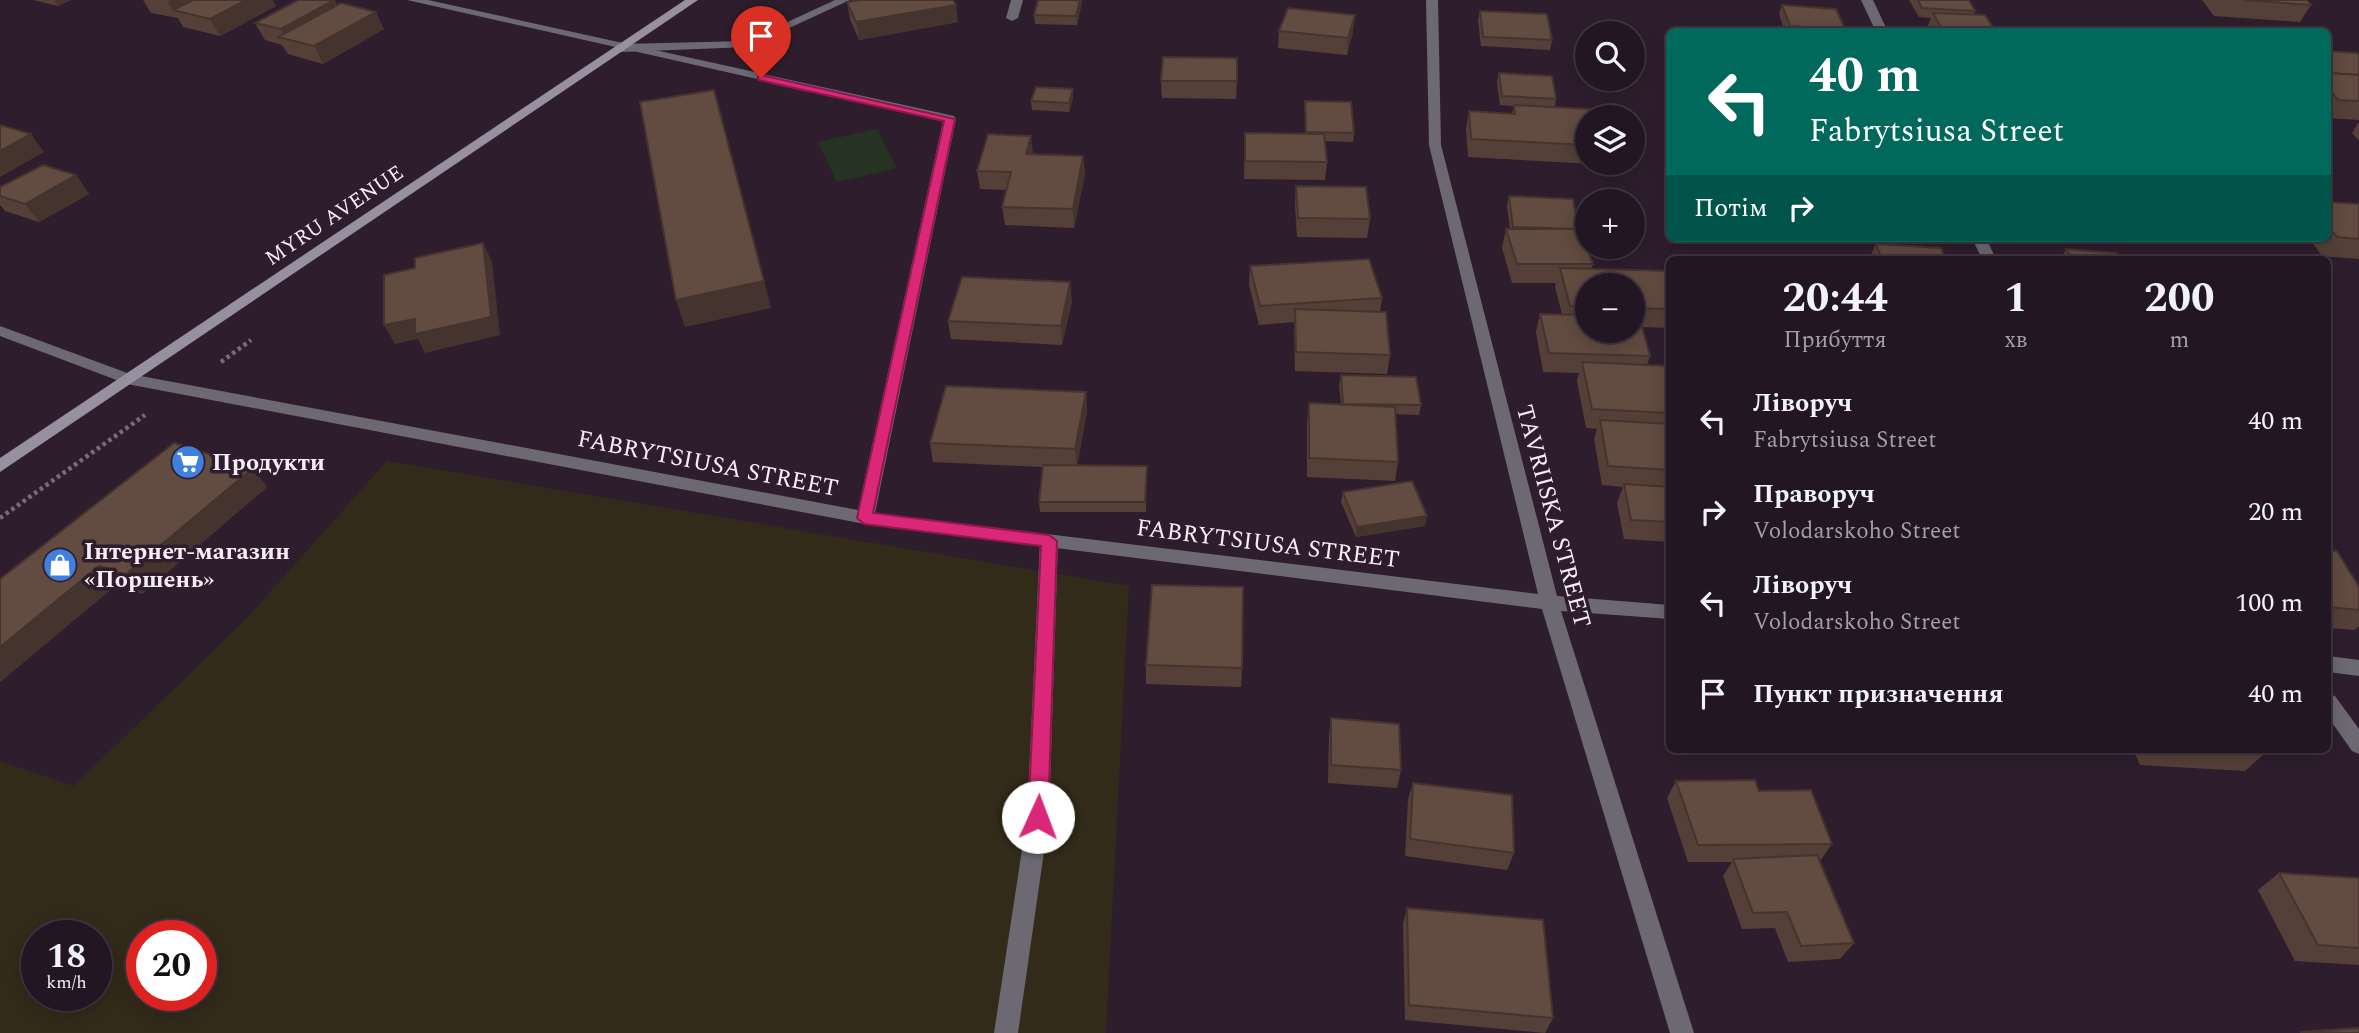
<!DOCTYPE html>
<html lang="uk">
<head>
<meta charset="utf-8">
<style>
	body { margin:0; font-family:Spectral,serif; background:#2a1f2a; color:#f1f3f6; height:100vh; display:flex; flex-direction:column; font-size:26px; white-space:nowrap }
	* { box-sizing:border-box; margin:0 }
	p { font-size:23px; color:#a29fa5 }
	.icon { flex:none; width:38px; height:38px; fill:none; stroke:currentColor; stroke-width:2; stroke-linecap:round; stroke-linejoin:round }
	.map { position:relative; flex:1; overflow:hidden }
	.panel { position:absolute; left:1666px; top:256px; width:665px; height:497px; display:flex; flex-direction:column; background:#221622; border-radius:10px; box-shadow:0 4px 18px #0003,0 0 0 2px #3f3540 }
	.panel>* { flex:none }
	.hud { position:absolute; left:1666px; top:28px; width:665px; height:214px; border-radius:10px; box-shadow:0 4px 18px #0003,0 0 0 2px #3f3540; background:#00695c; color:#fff; overflow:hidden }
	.tools { position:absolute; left:1575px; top:21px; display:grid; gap:14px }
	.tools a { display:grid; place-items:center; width:70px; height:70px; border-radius:50%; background:#221622; box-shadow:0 4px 18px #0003,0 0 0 2px #3f3540; font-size:35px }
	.speed { position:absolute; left:21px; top:920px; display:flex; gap:14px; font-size:35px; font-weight:700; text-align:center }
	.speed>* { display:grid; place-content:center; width:91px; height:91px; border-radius:50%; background:#221622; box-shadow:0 4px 18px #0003,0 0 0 2px #3f3540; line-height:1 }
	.speed small { font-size:18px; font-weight:400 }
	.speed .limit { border:10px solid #d22; background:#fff; color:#111 }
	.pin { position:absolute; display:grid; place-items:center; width:60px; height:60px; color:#fff; margin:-72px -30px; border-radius:50% 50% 50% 0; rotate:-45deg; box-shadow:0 0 7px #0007 }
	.pin .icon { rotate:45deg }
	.me { position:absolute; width:77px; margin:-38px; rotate:2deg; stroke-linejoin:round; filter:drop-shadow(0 0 5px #0008) }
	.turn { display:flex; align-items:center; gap:24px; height:147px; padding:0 28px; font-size:32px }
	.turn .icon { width:91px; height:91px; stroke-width:2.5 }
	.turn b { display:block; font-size:49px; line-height:60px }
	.then { display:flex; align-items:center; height:66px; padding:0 28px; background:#0003; gap:14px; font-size:26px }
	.eta { display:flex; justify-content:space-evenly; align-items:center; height:119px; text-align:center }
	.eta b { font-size:42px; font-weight:700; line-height:49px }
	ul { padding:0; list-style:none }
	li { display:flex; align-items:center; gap:21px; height:91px; padding:0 28px }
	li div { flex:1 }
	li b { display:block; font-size:26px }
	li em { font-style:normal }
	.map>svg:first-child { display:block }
	.industrial { fill:#322b1a; fill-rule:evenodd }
	.green { fill:#263323 }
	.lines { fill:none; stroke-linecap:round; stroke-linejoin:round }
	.path { stroke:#7a6b79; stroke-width:4.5; stroke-dasharray:3.5 3.5; stroke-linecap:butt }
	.service { fill:#6d6973; fill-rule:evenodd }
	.minor { fill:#6d6973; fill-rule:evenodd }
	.secondary { fill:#9790a0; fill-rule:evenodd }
	.wall { fill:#544038; fill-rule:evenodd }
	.shaded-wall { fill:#45342e }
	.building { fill:#624b41; stroke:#45342e; stroke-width:2 }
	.route { fill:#db2777; stroke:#8e194d; stroke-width:2 }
	.labels { text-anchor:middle; stroke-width:7; stroke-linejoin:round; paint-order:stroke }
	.far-street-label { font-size:21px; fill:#f9eef8; stroke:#2e1e2d }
	.poi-label { font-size:24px; font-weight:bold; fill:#f9eef8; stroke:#2e1e2d; text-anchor:start }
	.street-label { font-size:24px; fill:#f9eef8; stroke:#2e1e2d }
</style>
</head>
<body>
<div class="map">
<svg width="2359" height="1033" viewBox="0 0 2359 1033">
	<rect width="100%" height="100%" fill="#2e1e2d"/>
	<path class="industrial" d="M387 461 1129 586 1106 1033H0V761L74 786 246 619ZM37 936H96V996H37ZM142 936H201V996H142Z"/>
	<polygon class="green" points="877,129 897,168 837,182 818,142"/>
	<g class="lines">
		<g class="path">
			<polyline points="221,362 251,340"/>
			<polyline points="0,518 145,415"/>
		</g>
		<g class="service">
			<polygon points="835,0 850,0 748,47 622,52 616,48 622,44 746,41"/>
			<polygon points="1011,0 1023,0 1018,18 1012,21 1006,18"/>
			<polygon points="1049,534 1055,536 1058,541 1049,817 1018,1033 994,1033 1027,817 1040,541 1043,536"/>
		</g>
		<g class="minor">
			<polygon points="407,0 428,0 954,116 956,119 875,513 1538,594 1429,145 1426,0 1438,0 1441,145 1557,596 1670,605 1670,619 1561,611 1694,1033 1670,1033 1542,609 865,524 127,384 0,336 0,326 130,374 858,510 943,121"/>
			<polygon points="1861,0 1873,0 1888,32 1876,32"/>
			<polygon points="1972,238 1986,238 1996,259 1982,259"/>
			<polygon points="2328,656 2359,660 2359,676 2328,672"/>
			<polygon points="2328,694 2335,696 2359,729 2359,754 2352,751 2328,717"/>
		</g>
		<polygon class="secondary" points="685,0 698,0 0,472 0,458"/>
	</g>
	<g class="wall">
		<polygon points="33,0 71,0 58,6"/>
		<polygon points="143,0 272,0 276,6 220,36 183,27 178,18 151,13"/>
		<polygon points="1909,0 1969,0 1975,11 1974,15 1996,32 1927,32 1926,30 1931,18 1919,17"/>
		<polygon points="2202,0 2307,0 2311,5 2300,22 2214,16"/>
		<polygon points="847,2 958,22 859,40 850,19"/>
		<polygon points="1082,2 1077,25 1035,24 1034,15"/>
		<polygon points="338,5 384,29 323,64 288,54 282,45 265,40 255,23"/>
		<polygon points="1782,5 1845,29 1845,32 1785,32 1779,14"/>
		<polygon points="1480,11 1552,40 1550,50 1481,46 1478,20"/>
		<polygon points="1279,31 1353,32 1347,55 1278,48"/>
		<polygon points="2328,51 2359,55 2359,120 2328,118"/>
		<polygon points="1499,73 1556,99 1555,107 1587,117 1587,163 1630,163 1629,166 1468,157 1466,129 1469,111 1512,114 1514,106 1500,105 1497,82"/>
		<polygon points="1161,81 1237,81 1236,99 1162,98"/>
		<polygon points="1073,99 1069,112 1032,110 1031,101"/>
		<polygon points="1305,101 1354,133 1353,142 1325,141 1327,162 1325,180 1244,179 1245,133 1305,134"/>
		<polygon points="2358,123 2359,123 2359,141 2352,133"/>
		<polygon points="1033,154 1083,156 1085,174 1074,228 1005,225 1002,207 1007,190 980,189 977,171"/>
		<polygon points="76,175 89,194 39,222 5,211 0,205 0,187"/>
		<polygon points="1296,186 1370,219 1367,238 1297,237 1295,205"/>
		<path d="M1509 196 1578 229 1593 264 1591 269 1670 271V328L1642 327 1650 356 1647 365 1670 366V542L1624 539 1617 503 1623 487 1602 485 1594 439 1597 429 1586 428 1577 381 1579 373 1543 372 1536 332 1540 314H1562L1555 287 1556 283H1512L1502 248 1506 229H1510L1507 206ZM1587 285H1633V331H1587Z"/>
		<polygon points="2328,202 2359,204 2359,259 2322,256 2309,238 2328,238"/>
		<polygon points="1876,244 1946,259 1869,259"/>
		<polygon points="2066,249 2121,259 2061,259"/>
		<polygon points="1250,266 1382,298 1380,312 1390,355 1387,374 1295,371 1294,322 1259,325 1249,285"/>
		<polygon points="1072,301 1062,345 951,339 948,321"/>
		<polygon points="1341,375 1421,405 1419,415 1395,414 1398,462 1395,481 1307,477 1307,422 1309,403 1341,404 1339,385"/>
		<polygon points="1086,392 1087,411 1077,466 1147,466 1146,512 1040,512 1039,502 1042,467 933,462 930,443"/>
		<polygon points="267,487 142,594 116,585 0,682 0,579"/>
		<polygon points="1343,492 1425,526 1356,537 1341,502"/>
		<polygon points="2328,550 2359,587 2359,626 2355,630 2328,628"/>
		<polygon points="1146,665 1242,668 1241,687 1146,684"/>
		<polygon points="1331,718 1401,770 1397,788 1328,783 1329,736"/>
		<polygon points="2133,749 2263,749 2265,753 2245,771 2140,765"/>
		<polygon points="1676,781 1759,791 1832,844 1820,861 1854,943 1840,959 1788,962 1775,928 1742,929 1723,876 1732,862 1688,862 1667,798"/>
		<polygon points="1413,783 1514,853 1507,870 1405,856 1408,800"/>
		<polygon points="2279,873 2359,878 2359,965 2295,961 2258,890"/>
		<polygon points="1407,908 1553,1018 1545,1033 1405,1020 1403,924"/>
	</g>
	<g class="shaded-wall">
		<polygon points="54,0 71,0 58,6"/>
		<polygon points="171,0 214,0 173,10 178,19 168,2"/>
		<polygon points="246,0 272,0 276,6 220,36 210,19"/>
		<polygon points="334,0 335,0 343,17 286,39 281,29"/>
		<polygon points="1080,0 1082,0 1082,2 1077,25 1076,16"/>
		<polygon points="956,5 958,22 859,40 856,22"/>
		<polygon points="376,12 384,29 323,64 314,46"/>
		<polygon points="1355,15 1353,32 1347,55 1348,38"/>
		<polygon points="1073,89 1073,99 1069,112 1069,103"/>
		<polygon points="721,114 771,308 685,327 676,300"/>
		<polygon points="31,134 44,152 0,177 0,151"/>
		<polygon points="1031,136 1033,154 1026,154"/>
		<polygon points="1083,156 1085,174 1074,228 1073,209"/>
		<polygon points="76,175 89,194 39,222 25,204"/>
		<polygon points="483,243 492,262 500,335 425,353 418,339 395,344 384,325 415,319"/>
		<polygon points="1070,282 1072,301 1062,345 1061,326"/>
		<polygon points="1086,392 1087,411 1077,468 1075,449"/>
		<polygon points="253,468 267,487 142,594 125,575"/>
		<polygon points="1427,516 1425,526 1356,537 1357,527"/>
		<polygon points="99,566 116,585 0,682 0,647"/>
	</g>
	<g class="building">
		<polygon points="193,0 246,0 210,19 173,10"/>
		<polygon points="298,0 334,0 281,29 255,23"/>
		<polygon points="860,0 953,0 956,5 856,22 847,2"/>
		<polygon points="1038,0 1080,0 1076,16 1034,15"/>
		<polygon points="1918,0 1969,0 1975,11 1922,8"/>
		<polygon points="2244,0 2307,0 2311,5"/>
		<polygon points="341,3 376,12 314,46 278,37"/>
		<polygon points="1782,5 1836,9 1845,29 1790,26"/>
		<polygon points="1288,8 1355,15 1348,38 1279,31"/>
		<polygon points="1480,11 1547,14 1552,40 1483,37"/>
		<polygon points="1933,13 1985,15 1996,32 1944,32"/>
		<polygon points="2328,51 2357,53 2359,55 2359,75 2328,73"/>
		<polygon points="1163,57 1237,58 1237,81 1161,81"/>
		<polygon points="1499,73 1552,76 1556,99 1502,96"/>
		<polygon points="2328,73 2359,75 2359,101 2338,100 2328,88"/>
		<polygon points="1036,87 1073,89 1069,103 1031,101"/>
		<polygon points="714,90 764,281 676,300 640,102"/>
		<polygon points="1305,101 1351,102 1354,133 1306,132"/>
		<polygon points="1514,105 1625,111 1627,117 1587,117 1587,145 1471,139 1469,111 1515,114"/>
		<polygon points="0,125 31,134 0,151"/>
		<polygon points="1245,133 1324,134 1327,162 1245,161"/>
		<polygon points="988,134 1031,136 1026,154 1083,156 1073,209 1002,207 1011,172 977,171"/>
		<polygon points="43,165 76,175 25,204 0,196 0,187"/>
		<polygon points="1296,186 1366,187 1370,219 1298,218"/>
		<polygon points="1509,196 1573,199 1578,229 1513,227"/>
		<polygon points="2328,202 2359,204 2359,239 2337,237 2328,226"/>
		<polygon points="1506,229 1580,229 1593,264 1517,264"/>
		<polygon points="483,243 491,317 415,334 415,319 384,325 384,275 415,268 415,258"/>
		<polygon points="1876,244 1941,248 1946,259 1882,259"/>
		<polygon points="2066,249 2117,253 2121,259 2072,259"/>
		<polygon points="1369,259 1382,298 1260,306 1250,266"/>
		<polygon points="1560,268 1670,271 1670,309 1633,308 1633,285 1587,285 1587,306 1570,306"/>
		<polygon points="962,277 1070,282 1061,326 948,321"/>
		<polygon points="1295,309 1386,312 1390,355 1296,352"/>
		<polygon points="1540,314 1587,315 1587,331 1633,331 1633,316 1639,316 1650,356 1549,353"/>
		<polygon points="1582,362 1670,366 1670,413 1592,409"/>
		<polygon points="1341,375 1416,377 1421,405 1343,404"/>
		<polygon points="946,386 1086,392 1075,449 930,443"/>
		<polygon points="1309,403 1395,407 1398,462 1309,458"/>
		<polygon points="1600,420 1670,424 1670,470 1608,466"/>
		<polygon points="174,443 253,468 125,575 99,566 0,647 0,579"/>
		<polygon points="1043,465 1147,466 1145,502 1039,502"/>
		<polygon points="1412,481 1427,516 1357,527 1343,492"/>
		<polygon points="1624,484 1670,487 1670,522 1631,520"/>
		<polygon points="2328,550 2337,551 2359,587 2359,610 2328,607"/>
		<polygon points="1152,585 1243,587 1242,668 1146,665"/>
		<polygon points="1331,718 1399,724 1401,770 1331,765"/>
		<polygon points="2198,749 2263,749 2265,753"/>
		<polygon points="1755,780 1759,791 1811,790 1832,844 1698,845 1676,781"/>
		<polygon points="1413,783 1512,795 1514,853 1410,839"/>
		<polygon points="1817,855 1854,943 1801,946 1787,912 1753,913 1733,859"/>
		<polygon points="2279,873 2359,878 2359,948 2318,945"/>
		<polygon points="1407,908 1543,920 1553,1018 1409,1005"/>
		<polygon points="2359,1028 2359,1033 2300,1032"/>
	</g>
	<polygon class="route" points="761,75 955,119 873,513 1049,535 1057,541 1048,817 1045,823 1038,826 1031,823 1028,817 1041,546 864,524 857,518 944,121 758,80 758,76"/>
	<defs>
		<g id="supermarket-disc" transform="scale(1.75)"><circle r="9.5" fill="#3f7fe0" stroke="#2e1e2d"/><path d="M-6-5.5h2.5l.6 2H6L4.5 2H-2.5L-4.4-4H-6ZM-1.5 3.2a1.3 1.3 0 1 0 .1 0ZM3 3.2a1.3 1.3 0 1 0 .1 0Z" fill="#fff"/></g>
		<g id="shop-disc" transform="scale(1.75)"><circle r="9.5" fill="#3f7fe0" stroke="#2e1e2d"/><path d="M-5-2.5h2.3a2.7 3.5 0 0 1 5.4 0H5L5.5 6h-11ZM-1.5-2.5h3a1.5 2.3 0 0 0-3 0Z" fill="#fff"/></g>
	</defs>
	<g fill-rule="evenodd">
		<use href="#supermarket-disc" x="188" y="462"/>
		<use href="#shop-disc" x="60" y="565"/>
	</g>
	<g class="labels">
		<g class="far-street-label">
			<text transform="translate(334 215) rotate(-34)" y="7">MYRU AVENUE</text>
		</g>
		<g class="poi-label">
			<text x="212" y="470">Продукти</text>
			<text x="84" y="559">Інтернет-магазин<tspan x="84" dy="28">«Поршень»</tspan></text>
		</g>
		<g class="street-label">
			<text transform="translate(708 463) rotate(11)" y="8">FABRYTSIUSA STREET</text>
			<text transform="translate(1554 516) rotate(75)" y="8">TAVRIISKA STREET</text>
			<text transform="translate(1268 543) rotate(7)" y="8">FABRYTSIUSA STREET</text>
		</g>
	</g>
</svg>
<div class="tools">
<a><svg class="icon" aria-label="search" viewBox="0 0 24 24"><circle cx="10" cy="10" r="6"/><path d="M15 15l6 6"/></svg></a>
<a><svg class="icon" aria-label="layers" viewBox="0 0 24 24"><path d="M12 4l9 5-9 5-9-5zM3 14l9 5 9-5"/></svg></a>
<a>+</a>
<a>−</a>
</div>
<div class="speed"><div>18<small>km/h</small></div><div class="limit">20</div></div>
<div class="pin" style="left:761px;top:78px;background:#d93025"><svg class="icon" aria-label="arrive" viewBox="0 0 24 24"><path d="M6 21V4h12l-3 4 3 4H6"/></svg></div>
<svg class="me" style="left:1038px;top:817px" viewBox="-20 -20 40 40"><circle r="19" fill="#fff"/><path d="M0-13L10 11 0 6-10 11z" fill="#db2777"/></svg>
<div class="hud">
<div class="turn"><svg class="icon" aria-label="left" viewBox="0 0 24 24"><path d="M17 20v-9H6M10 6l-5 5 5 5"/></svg><div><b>40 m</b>Fabrytsiusa Street</div></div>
<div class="then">Потім<svg class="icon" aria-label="right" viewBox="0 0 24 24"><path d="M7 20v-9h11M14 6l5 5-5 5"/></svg></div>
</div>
<section class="panel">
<div class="eta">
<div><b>20:44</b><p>Прибуття</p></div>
<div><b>1</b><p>хв</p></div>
<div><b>200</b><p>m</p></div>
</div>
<ul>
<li><svg class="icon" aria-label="left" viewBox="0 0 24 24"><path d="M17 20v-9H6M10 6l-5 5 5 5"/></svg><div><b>Ліворуч</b><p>Fabrytsiusa Street</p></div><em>40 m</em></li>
<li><svg class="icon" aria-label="right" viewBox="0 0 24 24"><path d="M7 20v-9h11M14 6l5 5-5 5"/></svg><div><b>Праворуч</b><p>Volodarskoho Street</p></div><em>20 m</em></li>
<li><svg class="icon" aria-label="left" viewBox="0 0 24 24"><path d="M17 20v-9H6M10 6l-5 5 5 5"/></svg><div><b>Ліворуч</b><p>Volodarskoho Street</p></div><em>100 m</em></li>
<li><svg class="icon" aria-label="arrive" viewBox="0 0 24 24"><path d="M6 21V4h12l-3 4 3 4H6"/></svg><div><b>Пункт призначення</b></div><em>40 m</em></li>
</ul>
</section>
</div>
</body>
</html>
